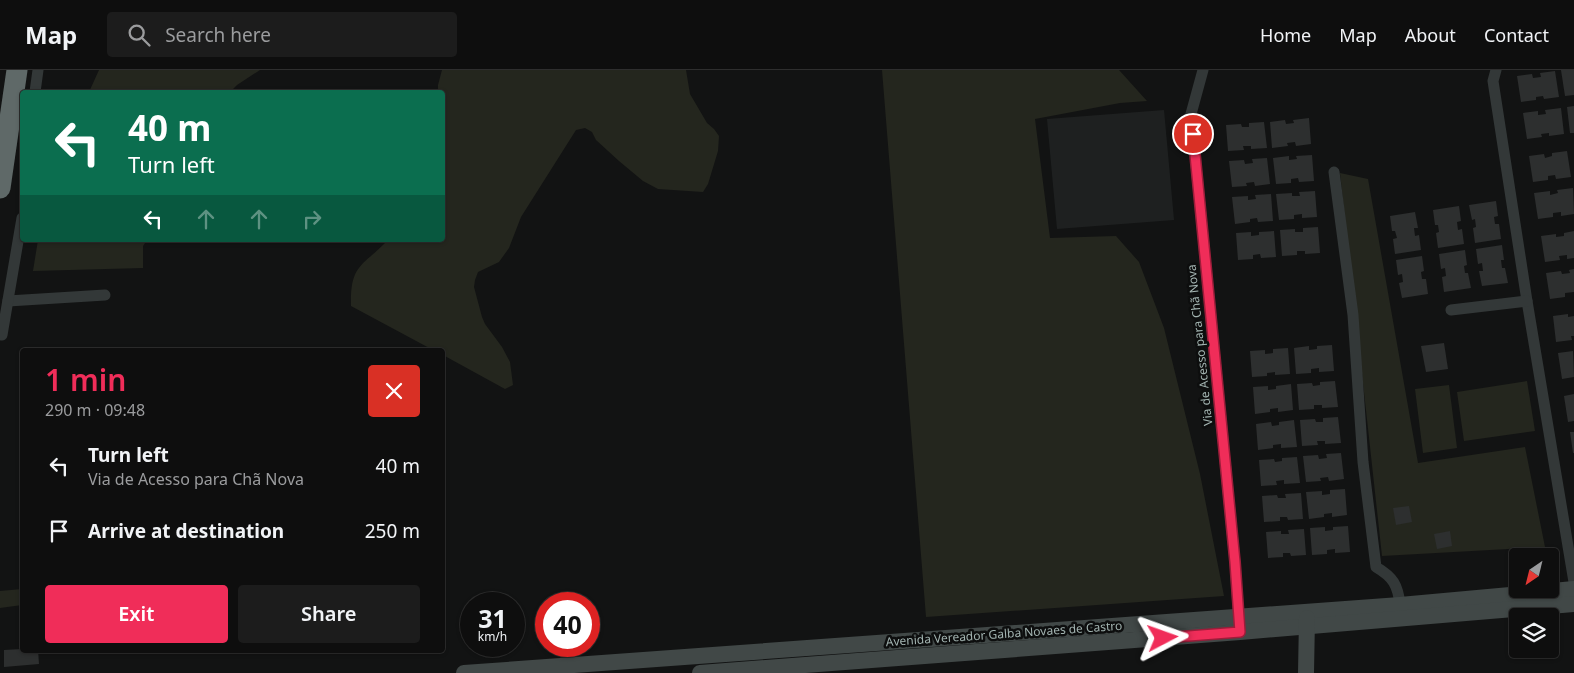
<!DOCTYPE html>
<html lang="en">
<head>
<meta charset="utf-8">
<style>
	body { margin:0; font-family:"Noto Sans",sans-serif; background:#1c1c1c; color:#f1f3f6; height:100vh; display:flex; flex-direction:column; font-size:19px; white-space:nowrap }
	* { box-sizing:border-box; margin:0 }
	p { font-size:16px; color:#9b9c9e }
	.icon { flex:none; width:28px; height:28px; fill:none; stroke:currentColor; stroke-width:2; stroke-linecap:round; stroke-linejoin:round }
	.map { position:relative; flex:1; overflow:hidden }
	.drawer { position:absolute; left:20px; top:278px; width:425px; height:305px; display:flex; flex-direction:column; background:#0e0e0e; border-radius:5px; box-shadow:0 1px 4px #0004,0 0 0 1px #2e2e2e }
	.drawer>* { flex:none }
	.top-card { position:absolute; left:20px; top:20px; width:425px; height:152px; border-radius:5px; box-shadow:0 1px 4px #0004,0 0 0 1px #2e2e2e; background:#0b6e4f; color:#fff; overflow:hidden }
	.needle { width:32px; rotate:215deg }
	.controls { position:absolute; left:1509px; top:478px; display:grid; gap:10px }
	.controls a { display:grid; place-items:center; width:50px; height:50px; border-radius:5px; background:#0e0e0e; box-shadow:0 1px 4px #0004,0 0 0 1px #2e2e2e; font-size:25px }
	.speed { position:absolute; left:460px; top:522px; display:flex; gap:10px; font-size:25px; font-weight:700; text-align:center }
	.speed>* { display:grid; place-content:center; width:65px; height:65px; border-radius:50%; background:#0e0e0e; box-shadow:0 1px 4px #0004,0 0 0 1px #2e2e2e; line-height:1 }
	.speed small { font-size:12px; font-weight:400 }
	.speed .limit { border:8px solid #d22; background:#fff; color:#111 }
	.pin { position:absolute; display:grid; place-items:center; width:42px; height:42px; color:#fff; margin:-21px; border:2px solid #fff; border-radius:50%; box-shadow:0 1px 5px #0007 }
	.me { position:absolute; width:55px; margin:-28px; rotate:86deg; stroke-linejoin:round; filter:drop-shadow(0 0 4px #0008) }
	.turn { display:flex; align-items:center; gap:18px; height:105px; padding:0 25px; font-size:22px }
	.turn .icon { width:65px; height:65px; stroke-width:2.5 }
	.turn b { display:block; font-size:35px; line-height:42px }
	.lanes { display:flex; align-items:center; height:48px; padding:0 25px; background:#0003; justify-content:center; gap:25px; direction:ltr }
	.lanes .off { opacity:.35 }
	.round { display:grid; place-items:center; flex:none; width:52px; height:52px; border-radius:5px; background:#1c1c1c }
	.overview { display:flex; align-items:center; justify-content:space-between; height:85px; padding:0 25px }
	h1 { font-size:30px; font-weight:600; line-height:38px; color:#f02d59 }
	.button { display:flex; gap:10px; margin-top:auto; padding:10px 25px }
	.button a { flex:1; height:58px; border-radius:5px; background:#f02d59; color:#fff; font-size:20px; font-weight:600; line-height:58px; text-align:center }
	.button a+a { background:#1c1c1c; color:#f1f3f6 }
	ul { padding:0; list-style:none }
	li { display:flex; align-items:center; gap:15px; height:65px; padding:0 25px }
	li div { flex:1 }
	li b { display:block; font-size:19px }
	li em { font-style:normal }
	header { display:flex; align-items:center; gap:30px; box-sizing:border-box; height:70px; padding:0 25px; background:#0e0e0e; border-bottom:1px solid #2e2e2e }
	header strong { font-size:24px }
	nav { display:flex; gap:28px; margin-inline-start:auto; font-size:18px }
	.search { width:350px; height:45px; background:#1c1c1c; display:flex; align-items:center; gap:12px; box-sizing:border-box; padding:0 18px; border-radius:5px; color:#9b9c9e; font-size:19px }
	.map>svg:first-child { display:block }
	.built { fill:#1e2020 }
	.green { fill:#24261e }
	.building { fill:#2d2f2f }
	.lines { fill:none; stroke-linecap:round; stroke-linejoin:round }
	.street { stroke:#333838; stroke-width:11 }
	.secondary { stroke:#414847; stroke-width:16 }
	.highway { stroke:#5f6968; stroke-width:21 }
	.route-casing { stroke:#9c1d3a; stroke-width:12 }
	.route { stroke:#f02d59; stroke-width:9 }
	.labels { text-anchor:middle; stroke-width:5; stroke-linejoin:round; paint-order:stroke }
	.street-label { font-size:12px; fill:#a3b4b1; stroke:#0d0e0e }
</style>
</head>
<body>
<header>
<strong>Map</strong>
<div class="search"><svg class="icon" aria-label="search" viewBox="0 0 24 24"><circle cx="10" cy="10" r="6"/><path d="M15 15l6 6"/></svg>Search here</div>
<nav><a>Home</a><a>Map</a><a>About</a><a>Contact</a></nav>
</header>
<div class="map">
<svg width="1574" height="603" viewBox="0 0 1574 603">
	<rect width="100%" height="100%" fill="#121313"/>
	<polygon class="built" points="1164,40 1174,150 1057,159 1047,49"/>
	<g class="green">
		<polygon points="99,0 260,0 237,15 230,22 89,22"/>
		<path d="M442 0H686L690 24 707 53 714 59 719 66 718 81 708 114 703 122 658 119 643 111 619 91 596 70 592 62 585 58 576 60 521 147 509 178 499 192 478 202 475 210 474 217 482 247 485 254 502 277 510 292 513 315 505 319 443 285 442 280H433L351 236C350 194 362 197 388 170H442V46L444 42 443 36 442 22H438V15Z"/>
		<polygon points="882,0 1119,0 1147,31 1120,33 1035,49 1050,168 1116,166 1139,192 1164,258 1200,404 1224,526 926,547"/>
		<polygon points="1340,103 1368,109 1418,393 1525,377 1545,477 1382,486"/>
		<polygon points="38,170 147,170 143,176 143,198 33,201"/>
		<polygon points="1527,311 1535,361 1464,371 1457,322"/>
		<polygon points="1449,315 1457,378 1423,383 1415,319"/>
		<polygon points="22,519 22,535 0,538 0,521"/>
	</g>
	<g class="building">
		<polygon points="1561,0 1574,0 1574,25 1565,26"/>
		<polygon points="1555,1 1559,27 1544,29 1543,26 1536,27 1536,30 1521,32 1517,6 1532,4 1533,8 1541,7 1540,3"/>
		<polygon points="1574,36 1574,63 1570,63 1567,37"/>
		<polygon points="1561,38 1564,64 1549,66 1549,63 1541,64 1542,67 1527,69 1523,43 1538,41 1538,45 1546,44 1545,40"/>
		<polygon points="1309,48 1311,74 1296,76 1295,72 1287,73 1288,76 1272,78 1270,52 1285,50 1286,54 1294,53 1293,50"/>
		<polygon points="1264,52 1267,78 1251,79 1251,76 1243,76 1244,80 1228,81 1226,55 1241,54 1242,57 1249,57 1249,53"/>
		<polygon points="1567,81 1571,107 1556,109 1555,105 1548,106 1548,110 1533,112 1529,86 1544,84 1545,88 1552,86 1552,83"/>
		<polygon points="1312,85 1314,111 1299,112 1298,108 1291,109 1291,113 1276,114 1273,88 1289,86 1289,90 1297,89 1296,86"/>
		<polygon points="1267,88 1270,114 1255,116 1254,112 1246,113 1247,116 1232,117 1229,91 1244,90 1245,94 1253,93 1252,89"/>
		<polygon points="1573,118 1574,144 1561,146 1561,142 1553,143 1553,147 1538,149 1534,123 1550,121 1550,125 1558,123 1557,120"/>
		<polygon points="1315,121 1317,147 1302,148 1302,144 1294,145 1294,149 1279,150 1276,124 1292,123 1292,126 1300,126 1299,122"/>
		<polygon points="1271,124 1273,151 1258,152 1257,148 1250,149 1250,152 1235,154 1232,127 1248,126 1248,130 1256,129 1255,125"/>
		<polygon points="1496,131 1498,146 1494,147 1495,154 1499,154 1501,169 1475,173 1473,158 1476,157 1475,149 1472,150 1469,135"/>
		<polygon points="1459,136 1461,151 1457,152 1458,160 1462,159 1464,174 1438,178 1436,163 1439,162 1438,155 1435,155 1433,140"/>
		<polygon points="1415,142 1418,158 1414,158 1415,166 1419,165 1421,180 1395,184 1393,169 1397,168 1395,161 1392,161 1390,146"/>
		<polygon points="1318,157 1320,183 1305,184 1305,181 1297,181 1297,185 1282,186 1280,160 1295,159 1295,162 1303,162 1303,158"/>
		<polygon points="1274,161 1276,187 1261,188 1260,184 1253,185 1253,189 1238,190 1236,163 1251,162 1251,166 1259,165 1259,162"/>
		<polygon points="1574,161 1574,188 1567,189 1567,185 1559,186 1560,190 1545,192 1541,166 1556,164 1556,167 1564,166 1564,163"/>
		<polygon points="1502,175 1504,190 1501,190 1502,198 1505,198 1508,213 1482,216 1479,201 1483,201 1482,193 1478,194 1476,179"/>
		<polygon points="1465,180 1467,195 1464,196 1465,203 1468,203 1471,218 1444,222 1442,207 1446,206 1445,198 1441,199 1439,184"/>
		<polygon points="1422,186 1424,201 1421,202 1422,209 1426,209 1428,224 1402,228 1399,213 1403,212 1402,204 1398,205 1396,190"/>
		<polygon points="1574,199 1574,222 1565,223 1565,227 1550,229 1546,203 1561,201 1562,204 1570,203 1569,200"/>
		<polygon points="1568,244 1568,247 1574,246 1574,266 1571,266 1572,270 1556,272 1553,246"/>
		<polygon points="1444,273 1448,299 1426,302 1421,276"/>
		<polygon points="1332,275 1334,301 1319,302 1319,298 1311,299 1311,303 1296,304 1294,278 1309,276 1309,280 1317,279 1317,276"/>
		<polygon points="1288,278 1290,304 1275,305 1275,302 1267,303 1267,306 1252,307 1250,281 1265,280 1265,284 1273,283 1273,279"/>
		<polygon points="1573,281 1574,307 1562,309 1558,283"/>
		<polygon points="1335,311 1338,337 1322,338 1322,335 1314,335 1314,339 1299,340 1297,314 1312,313 1313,316 1320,315 1320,312"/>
		<polygon points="1291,314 1293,340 1278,342 1278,338 1270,339 1270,342 1255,344 1253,317 1268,316 1268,320 1276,319 1276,316"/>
		<polygon points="1574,324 1574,351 1568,352 1564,326"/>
		<polygon points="1338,347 1341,373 1325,374 1325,371 1317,371 1318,375 1302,376 1300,350 1315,349 1316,352 1323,352 1323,348"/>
		<polygon points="1294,350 1297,377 1281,378 1281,374 1273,375 1273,378 1258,380 1256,354 1271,352 1272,356 1279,355 1279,352"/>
		<polygon points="1570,362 1574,362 1574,383 1573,383"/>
		<polygon points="1341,383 1344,409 1329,411 1328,407 1320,408 1321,411 1306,412 1303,386 1318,385 1319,389 1327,388 1326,384"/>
		<polygon points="1297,387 1300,413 1284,414 1284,410 1276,411 1277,415 1261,416 1259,390 1274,389 1275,392 1282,391 1282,388"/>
		<polygon points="1345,419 1347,445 1332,447 1332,443 1324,444 1324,447 1309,449 1306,422 1322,421 1322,425 1330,424 1330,420"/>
		<polygon points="1301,423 1303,449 1288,450 1287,447 1280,447 1280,451 1264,452 1262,426 1277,425 1278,428 1286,428 1285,424"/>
		<polygon points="1409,436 1412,452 1396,455 1393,438"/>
		<polygon points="1348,456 1350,482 1335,483 1335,479 1327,480 1327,484 1312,485 1310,458 1325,457 1325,461 1333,460 1333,457"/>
		<polygon points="1304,459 1306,485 1291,486 1290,483 1283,483 1283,487 1268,488 1266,462 1281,461 1281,464 1289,464 1288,460"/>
		<polygon points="1450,461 1452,476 1437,479 1434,464"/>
		<polygon points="22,579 38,580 39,594 4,597 4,580"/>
	</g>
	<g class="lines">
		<g class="street">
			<polyline points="1203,0 1191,44 1235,492 1239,552"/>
			<polyline points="1496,0 1493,11 1527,231 1574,512"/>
			<polyline points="35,22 38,0"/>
			<path d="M1334 102 1353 245 1363 392 1376 497C1393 507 1398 515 1400 535"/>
			<polyline points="8,231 105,225"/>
			<polyline points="1451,240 1527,231"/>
			<polyline points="2,265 22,148"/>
		</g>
		<g class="secondary">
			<polyline points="464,603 1400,535 1574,519"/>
			<polyline points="700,603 1240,562 1574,534"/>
			<polyline points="1306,603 1307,548"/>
		</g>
		<polyline class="highway" points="0,118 17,0"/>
	</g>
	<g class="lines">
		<g class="route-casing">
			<polyline id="route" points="1163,568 1240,562 1235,492 1193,64"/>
		</g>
		<use href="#route" class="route"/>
	</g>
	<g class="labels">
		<g class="street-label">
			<text transform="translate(1200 275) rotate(-96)" y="4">Via de Acesso para Chã Nova</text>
			<text transform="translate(1004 564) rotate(-4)" y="4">Avenida Vereador Galba Novaes de Castro</text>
		</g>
	</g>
</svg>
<div class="controls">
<a><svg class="needle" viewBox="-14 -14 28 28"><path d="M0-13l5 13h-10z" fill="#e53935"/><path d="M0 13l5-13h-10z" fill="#9b9c9e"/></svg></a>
<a><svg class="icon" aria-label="layers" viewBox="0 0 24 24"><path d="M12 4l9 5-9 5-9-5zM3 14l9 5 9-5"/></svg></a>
</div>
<div class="speed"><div>31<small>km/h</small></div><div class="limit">40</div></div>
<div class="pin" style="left:1193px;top:64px;background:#d93025"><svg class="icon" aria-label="arrive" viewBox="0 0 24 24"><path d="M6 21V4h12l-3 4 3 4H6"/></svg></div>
<svg class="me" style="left:1163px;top:568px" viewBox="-20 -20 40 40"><path d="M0-17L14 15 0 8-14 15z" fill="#f02d59" stroke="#fff" stroke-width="4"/></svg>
<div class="top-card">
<div class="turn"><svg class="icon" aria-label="left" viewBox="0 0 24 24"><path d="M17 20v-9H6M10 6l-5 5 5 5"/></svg><div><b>40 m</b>Turn left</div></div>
<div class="lanes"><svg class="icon" aria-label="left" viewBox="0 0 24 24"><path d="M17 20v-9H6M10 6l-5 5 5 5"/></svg><svg class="icon off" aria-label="ahead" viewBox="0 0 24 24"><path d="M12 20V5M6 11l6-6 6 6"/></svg><svg class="icon off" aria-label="ahead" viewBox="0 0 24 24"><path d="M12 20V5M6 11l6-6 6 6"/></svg><svg class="icon off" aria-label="right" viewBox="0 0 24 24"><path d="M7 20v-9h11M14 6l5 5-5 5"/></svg></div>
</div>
<section class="drawer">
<div class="overview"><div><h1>1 min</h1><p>290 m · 09:48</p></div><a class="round" style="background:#d93025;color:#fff"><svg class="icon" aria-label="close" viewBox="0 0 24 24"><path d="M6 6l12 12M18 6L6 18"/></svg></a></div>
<ul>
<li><svg class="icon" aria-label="left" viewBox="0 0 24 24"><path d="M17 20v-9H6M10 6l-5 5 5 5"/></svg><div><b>Turn left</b><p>Via de Acesso para Chã Nova</p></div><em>40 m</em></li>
<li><svg class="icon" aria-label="arrive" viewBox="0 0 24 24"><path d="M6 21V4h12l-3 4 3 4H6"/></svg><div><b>Arrive at destination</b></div><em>250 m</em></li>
</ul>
<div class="button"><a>Exit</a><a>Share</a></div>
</section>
</div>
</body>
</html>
